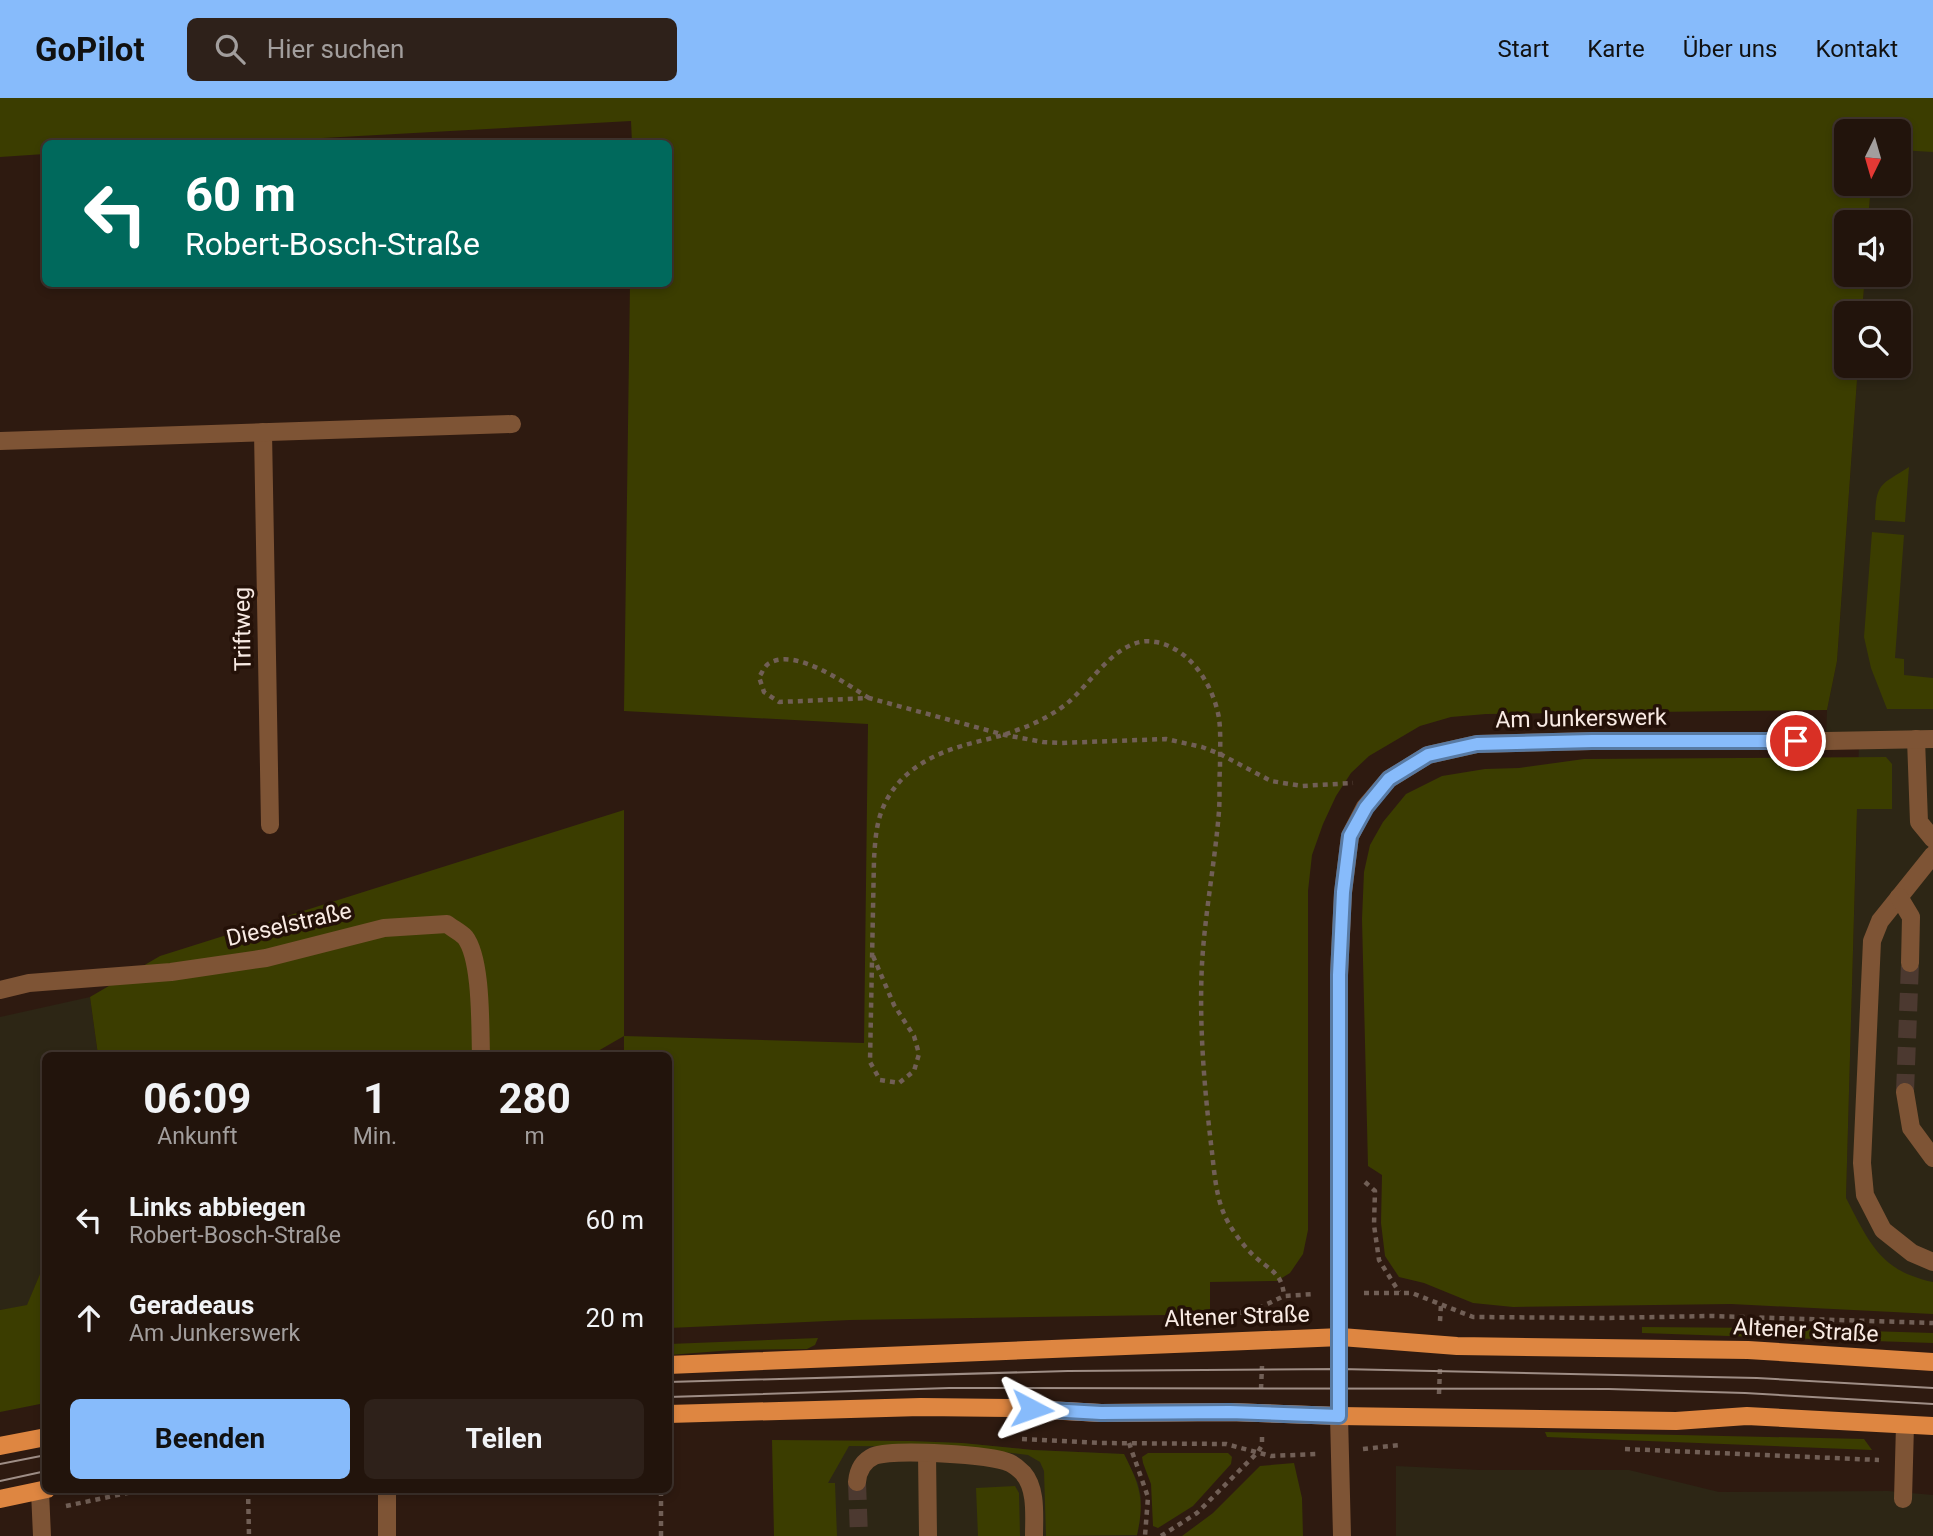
<!DOCTYPE html>
<html lang="de">
<head>
<meta charset="utf-8">
<style>
	body { margin:0; font-family:Roboto,sans-serif; background:#2e211a; color:#f1f3f6; height:100vh; display:flex; flex-direction:column; font-size:26px; white-space:nowrap }
	* { box-sizing:border-box; margin:0 }
	p { font-size:23px; color:#a29e9d }
	.icon { flex:none; width:38px; height:38px; fill:none; stroke:currentColor; stroke-width:2; stroke-linecap:round; stroke-linejoin:round }
	.map { position:relative; flex:1; overflow:hidden }
	.drawer { position:absolute; left:42px; top:954px; width:630px; height:441px; display:flex; flex-direction:column; background:#22140c; border-radius:10px; box-shadow:0 4px 10px #0003,0 0 0 2px #3f332d }
	.drawer>* { flex:none }
	.hud { position:absolute; left:42px; top:42px; width:630px; height:147px; border-radius:10px; box-shadow:0 4px 10px #0003,0 0 0 2px #3f332d; background:#00695c; color:#fff; overflow:hidden }
	.needle { width:46px; rotate:185deg }
	.fabs { position:absolute; left:1834px; top:21px; display:grid; gap:14px }
	.fabs a { display:grid; place-items:center; width:77px; height:77px; border-radius:10px; background:#22140c; box-shadow:0 4px 10px #0003,0 0 0 2px #3f332d; font-size:35px }
	.pin { position:absolute; display:grid; place-items:center; width:60px; height:60px; color:#fff; margin:-30px; border:4px solid #fff; border-radius:50%; box-shadow:0 2px 7px #0007 }
	.me { position:absolute; width:77px; margin:-38px; rotate:94deg; stroke-linejoin:round; filter:drop-shadow(0 0 5px #0008) }
	.turn { display:flex; align-items:center; gap:24px; height:147px; padding:0 28px; font-size:32px }
	.turn .icon { width:91px; height:91px; stroke-width:2.5 }
	.turn b { display:block; font-size:49px; line-height:60px }
	.eta { display:flex; justify-content:space-evenly; align-items:center; height:119px; text-align:center }
	.eta b { font-size:42px; font-weight:700; line-height:49px }
	.cta { display:flex; gap:14px; margin-top:auto; padding:14px 28px }
	.cta a { flex:1; height:80px; border-radius:10px; background:#87bbfb; color:#111; font-size:28px; font-weight:700; line-height:80px; text-align:center }
	.cta a+a { background:#2e211a; color:#f1f3f6 }
	ul { padding:0; list-style:none }
	li { display:flex; align-items:center; gap:21px; height:98px; padding:0 28px }
	li div { flex:1 }
	li b { display:block; font-size:26px }
	li em { font-style:normal }
	header { display:flex; align-items:center; gap:42px; box-sizing:border-box; height:98px; padding:0 35px; background:#87bbfb; color:#111 }
	header strong { font-size:33px }
	nav { display:flex; gap:38px; margin-inline-start:auto; font-size:24px }
	.search { width:490px; height:63px; background:#2e211a; display:flex; align-items:center; gap:18px; box-sizing:border-box; padding:0 24px; border-radius:10px; color:#a29e9d; font-size:26px }
	.map>svg:first-child { display:block }
	.commercial { fill:#2d2615 }
	.green { fill:#3b3d00 }
	.lines { fill:none; stroke-linecap:round; stroke-linejoin:round }
	.minor-tunnel { stroke:#4c3930; stroke-width:18; stroke-dasharray:18 9; stroke-linecap:butt }
	.path { stroke:#715f56; stroke-width:4.5; stroke-dasharray:5 5; stroke-linecap:butt }
	.minor { stroke:#7e5435; stroke-width:18 }
	.major { stroke:#de8641; stroke-width:18 }
	.tram { stroke:#9f8e86; stroke-width:2 }
	.route-casing { stroke:#587aa3; stroke-width:18 }
	.route { stroke:#87bbfb; stroke-width:12 }
	.labels { text-anchor:middle; stroke-width:7; stroke-linejoin:round; paint-order:stroke }
	.street-label { font-size:23px; fill:#f9ebe4; stroke:#241108 }
</style>
</head>
<body>
<header>
<strong>GoPilot</strong>
<div class="search"><svg class="icon" aria-label="search" viewBox="0 0 24 24"><circle cx="10" cy="10" r="6"/><path d="M15 15l6 6"/></svg>Hier suchen</div>
<nav><a>Start</a><a>Karte</a><a>Über uns</a><a>Kontakt</a></nav>
</header>
<div class="map">
<svg width="1933" height="1438" viewBox="0 0 1933 1438">
	<rect width="100%" height="100%" fill="#2e1a10"/>
	<g class="commercial">
		<polygon points="1933,22 1933,1204 1843,1202 1859,643 1826,643 1827,612 1837,563 1858,268 1899,268 1899,215 1862,215 1865,177 1899,177 1899,124 1868,124 1871,86 1899,86 1899,33"/>
		<polygon points="90,899 98,957 46,957 45,1164 27,1208 0,1212 0,919"/>
		<polygon points="807,1343 909,1343 962,1345 1033,1352 1124,1356 1138,1385 1141,1399 1140,1422 1137,1438 797,1438"/>
		<polygon points="1396,1368 1480,1372 1629,1372 1719,1394 1888,1393 1933,1397 1933,1438 1396,1438"/>
	</g>
	<g class="green">
		<polygon points="0,0 1933,0 1933,54 1899,52 1899,33 1846,33 1846,86 1871,86 1868,124 1846,124 1846,177 1865,177 1862,215 1846,215 1846,268 1858,268 1837,563 1827,612 1486,616 1451,619 1420,628 1369,658 1351,675 1336,698 1323,726 1312,757 1308,793 1308,1132 1303,1156 1290,1175 1277,1183 1210,1184 1210,1211 1165,1217 850,1222 669,1230 668,957 624,957 624,938 591,957 98,957 90,899 160,858 624,712 624,938 864,945 868,626 624,613 630,186 668,186 668,46 632,45 631,23 233,45 46,46 45,56 0,59"/>
		<path d="M1909 369 1905 424 1875 422C1876 385 1879 388 1909 369Z"/>
		<polygon points="1872,434 1904,437 1895,560 1904,561 1904,577 1933,580 1933,611 1887,611 1871,570 1864,539"/>
		<path d="M1886 659 1892 666V711H1857L1846 1100C1869 1144 1880 1173 1933 1184V1216L1731 1206 1513 1209 1473 1205 1424 1185 1399 1179 1385 1158 1381 1125 1382 1077 1368 1068 1362 821 1364 774 1370 747 1383 724 1406 696 1442 678 1485 671 1519 670 1584 661Z"/>
		<polygon points="45,1164 45,1305 0,1314 0,1212 27,1207"/>
		<polygon points="1642,1229 1769,1230 1933,1235 1933,1245 1642,1235"/>
		<polygon points="818,1240 815,1247 807,1251 733,1252 669,1257 669,1246"/>
		<polygon points="1545,1334 1864,1341 1872,1352 1547,1339"/>
		<path d="M772 1342 909 1343 962 1345 1033 1352 1124 1356C1140 1388 1145 1401 1137 1437L1046 1438 1044 1373 1040 1364 1028 1357 963 1349 849 1348 828 1385H835L837 1438H774Z"/>
		<polygon points="1148,1355 1228,1355 1232,1359 1231,1366 1193,1408 1158,1430 1153,1428 1151,1386 1143,1365 1142,1359"/>
		<polygon points="1294,1365 1302,1400 1303,1438 1182,1438 1213,1415 1260,1368"/>
		<polygon points="1015,1388 1019,1395 1020,1438 978,1438 976,1390"/>
	</g>
	<g class="lines">
		<g class="minor-tunnel">
			<polyline points="1905,994 1910,865"/>
			<polyline points="857,1384 859,1438"/>
		</g>
		<g class="path">
			<path d="M869 600C846 586 794 548 768 566 764 569 762 575 759 579L764 594 779 604 869 600 1005 637 1043 644 1060 645 1166 641 1202 649 1220 656 1271 683 1302 688 1353 685"/>
			<path d="M873 858 894 907 914 938 919 956 914 973 899 985 880 982 870 964 874 761C875 745 876 727 882 712 896 676 929 657 965 647 982 642 1000 639 1017 632 1035 626 1050 618 1065 607 1091 587 1118 536 1156 544 1191 551 1213 587 1219 620 1221 636 1220 653 1220 669 1219 684 1220 699 1219 713 1215 764 1205 814 1202 866 1199 925 1204 987 1211 1046 1214 1069 1215 1095 1224 1116 1230 1130 1242 1146 1252 1156 1268 1172 1282 1173 1284 1198"/>
			<polyline points="1365,1084 1375,1093 1374,1127 1379,1162 1399,1194"/>
			<polyline points="1364,1195 1412,1195 1473,1219 1605,1220 1711,1218 1933,1225"/>
			<polyline points="1239,1215 1261,1209 1284,1198 1314,1196"/>
			<polyline points="1440,1223 1441,1206"/>
			<polyline points="1261,1291 1262,1268"/>
			<polyline points="1439,1296 1440,1270"/>
			<polyline points="1022,1341 1101,1345 1226,1346 1271,1358 1316,1356"/>
			<polyline points="1129,1345 1148,1399 1145,1438"/>
			<polyline points="1363,1351 1400,1347"/>
			<polyline points="1625,1351 1879,1362"/>
			<polyline points="248,1391 249,1438"/>
			<polyline points="66,1408 146,1391"/>
			<polyline points="661,1438 661,1391"/>
			<polyline points="1161,1438 1197,1415 1258,1354 1262,1347 1262,1338"/>
		</g>
		<g class="minor">
			<polyline points="263,334 270,727"/>
			<polyline points="0,343 512,326"/>
			<polyline points="1916,641 1919,724 1933,741"/>
			<polyline points="1933,757 1880,823 1872,843 1862,1065 1865,1097 1883,1132 1912,1155 1933,1164"/>
			<polyline points="1899,799 1911,819 1910,865"/>
			<path d="M0 892 29 885 171 874 266 860 384 830 447 826C452 830 460 834 465 839 482 861 480 929 481 957"/>
			<polyline points="1905,994 1911,1030 1933,1060"/>
			<polyline points="927,1355 928,1438"/>
			<path d="M857 1384C858 1373 863 1363 874 1358 895 1351 990 1356 1010 1365 1014 1367 1020 1372 1023 1375 1037 1391 1034 1418 1034 1438"/>
			<polyline points="387,1391 387,1438"/>
			<polyline points="40,1393 42,1438"/>
			<polyline points="1903,1401 1905,1327"/>
			<polyline points="1342,1438 1339,1318 1339,877 1343,795 1350,738 1365,709 1389,681 1428,657 1477,646 1592,643 1826,643 1933,641"/>
		</g>
		<g class="major">
			<polyline points="668,1267 1341,1239 1457,1248 1748,1252 1933,1264"/>
			<polyline points="668,1316 921,1309 1009,1310 1101,1315 1230,1314 1339,1318 1676,1323 1747,1318 1933,1328"/>
			<polyline points="0,1348 46,1339"/>
			<polyline points="0,1401 47,1391"/>
		</g>
		<g class="tram">
			<polyline points="668,1284 1068,1273 1340,1271 1757,1280 1933,1290"/>
			<polyline points="668,1299 949,1290 1609,1291 1745,1295 1933,1306"/>
			<polyline points="0,1366 46,1357"/>
			<polyline points="0,1383 46,1373"/>
		</g>
	</g>
	<g class="lines">
		<g class="route-casing">
			<polyline id="route" points="1032,1311 1101,1315 1230,1314 1339,1318 1339,877 1343,794 1350,738 1366,709 1389,681 1428,657 1477,646 1592,643 1796,643"/>
		</g>
		<use href="#route" class="route"/>
	</g>
	<g class="labels">
		<g class="street-label">
			<text transform="translate(242 531) rotate(-91)" y="8">Triftweg</text>
			<text transform="translate(1581 620) rotate(-1)" y="8">Am Junkerswerk</text>
			<text transform="translate(289 826) rotate(-13)" y="8">Dieselstraße</text>
			<text transform="translate(1237 1218) rotate(-2)" y="8">Altener Straße</text>
			<text transform="translate(1806 1232) rotate(3)" y="8">Altener Straße</text>
		</g>
	</g>
</svg>
<div class="fabs">
<a><svg class="needle" viewBox="-14 -14 28 28"><path d="M0-13l5 13h-10z" fill="#e53935"/><path d="M0 13l5-13h-10z" fill="#a29e9d"/></svg></a>
<a><svg class="icon" aria-label="sound" viewBox="0 0 24 24"><path d="M4 9h4l5-4v14l-5-4H4zM17 9q2 3 0 6"/></svg></a>
<a><svg class="icon" aria-label="search" viewBox="0 0 24 24"><circle cx="10" cy="10" r="6"/><path d="M15 15l6 6"/></svg></a>
</div>
<div class="pin" style="left:1796px;top:643px;background:#d93025"><svg class="icon" aria-label="arrive" viewBox="0 0 24 24"><path d="M6 21V4h12l-3 4 3 4H6"/></svg></div>
<svg class="me" style="left:1032px;top:1311px" viewBox="-20 -20 40 40"><path d="M0-17L14 15 0 8-14 15z" fill="#87bbfb" stroke="#fff" stroke-width="4"/></svg>
<div class="hud">
<div class="turn"><svg class="icon" aria-label="left" viewBox="0 0 24 24"><path d="M17 20v-9H6M10 6l-5 5 5 5"/></svg><div><b>60 m</b>Robert-Bosch-Straße</div></div>
</div>
<section class="drawer">
<div class="eta">
<div><b>06:09</b><p>Ankunft</p></div>
<div><b>1</b><p>Min.</p></div>
<div><b>280</b><p>m</p></div>
</div>
<ul>
<li><svg class="icon" aria-label="left" viewBox="0 0 24 24"><path d="M17 20v-9H6M10 6l-5 5 5 5"/></svg><div><b>Links abbiegen</b><p>Robert-Bosch-Straße</p></div><em>60 m</em></li>
<li><svg class="icon" aria-label="ahead" viewBox="0 0 24 24"><path d="M12 20V5M6 11l6-6 6 6"/></svg><div><b>Geradeaus</b><p>Am Junkerswerk</p></div><em>20 m</em></li>
</ul>
<div class="cta"><a>Beenden</a><a>Teilen</a></div>
</section>
</div>
</body>
</html>
